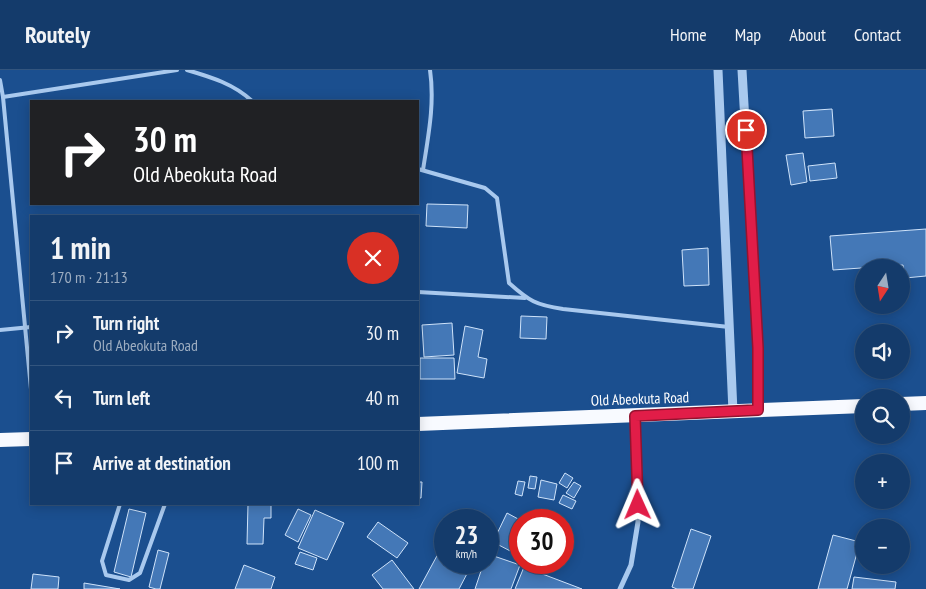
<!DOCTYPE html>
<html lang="en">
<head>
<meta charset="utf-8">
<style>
	body { margin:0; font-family:"PT Sans Narrow",sans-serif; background:#1d4271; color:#f1f3f6; height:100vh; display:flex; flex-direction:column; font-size:19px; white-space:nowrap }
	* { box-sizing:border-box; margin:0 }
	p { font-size:16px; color:#9dadc1 }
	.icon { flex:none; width:28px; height:28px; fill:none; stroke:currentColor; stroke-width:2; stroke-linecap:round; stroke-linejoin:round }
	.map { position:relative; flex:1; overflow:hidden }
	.drawer { position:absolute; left:30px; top:145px; width:389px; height:290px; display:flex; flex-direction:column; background:#143b6b; border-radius:0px; box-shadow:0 2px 12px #0003,0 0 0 1px #33557e }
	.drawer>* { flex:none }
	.guide { position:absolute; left:30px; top:30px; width:389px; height:105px; border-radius:0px; box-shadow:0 2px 12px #0003,0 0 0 1px #33557e; background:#202124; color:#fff; overflow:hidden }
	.needle { width:32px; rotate:192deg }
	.tools { position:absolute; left:855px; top:189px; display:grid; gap:10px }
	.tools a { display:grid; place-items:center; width:55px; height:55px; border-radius:50%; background:#143b6b; box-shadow:0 2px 12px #0003,0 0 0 1px #33557e; font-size:25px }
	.speed { position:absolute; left:434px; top:439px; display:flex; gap:10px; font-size:25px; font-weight:700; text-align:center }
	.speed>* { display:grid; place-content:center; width:65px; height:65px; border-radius:50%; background:#143b6b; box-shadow:0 2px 12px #0003,0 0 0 1px #33557e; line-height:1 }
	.speed small { font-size:12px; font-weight:400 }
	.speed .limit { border:8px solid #d22; background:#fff; color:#111 }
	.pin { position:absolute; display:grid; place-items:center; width:42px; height:42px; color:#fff; margin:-21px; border:2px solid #fff; border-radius:50%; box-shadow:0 1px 5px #0007 }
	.me { position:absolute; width:55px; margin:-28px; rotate:359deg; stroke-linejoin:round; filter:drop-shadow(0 0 4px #0008) }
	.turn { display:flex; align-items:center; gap:18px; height:105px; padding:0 20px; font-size:22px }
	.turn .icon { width:65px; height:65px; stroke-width:2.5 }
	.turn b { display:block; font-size:35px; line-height:42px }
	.round { display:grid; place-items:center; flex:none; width:52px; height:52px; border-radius:26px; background:#1d4271 }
	.overview { display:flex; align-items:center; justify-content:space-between; height:85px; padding:0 20px }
	h1 { font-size:30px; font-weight:700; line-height:38px }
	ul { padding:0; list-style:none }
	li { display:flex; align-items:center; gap:15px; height:65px; padding:0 20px; border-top:1px solid #33557e }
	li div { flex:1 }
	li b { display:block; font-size:19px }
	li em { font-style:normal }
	header { display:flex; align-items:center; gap:30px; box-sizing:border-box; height:70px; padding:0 25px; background:#143b6b; border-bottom:1px solid #33557e }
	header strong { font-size:24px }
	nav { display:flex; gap:28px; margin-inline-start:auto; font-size:18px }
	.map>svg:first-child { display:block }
	.building { fill:#4478b7; stroke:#cfe3fa }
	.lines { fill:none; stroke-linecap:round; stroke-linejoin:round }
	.service { stroke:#a9c9ee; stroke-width:4 }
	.minor { stroke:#a9c9ee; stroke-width:5 }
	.tertiary { stroke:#a9c9ee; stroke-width:9 }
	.trunk { stroke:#f8faff; stroke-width:14 }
	.route-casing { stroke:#92132f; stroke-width:12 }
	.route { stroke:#e11d48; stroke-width:9 }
	.labels { text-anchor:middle; stroke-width:5; stroke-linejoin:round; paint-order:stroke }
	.street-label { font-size:15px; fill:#fff; stroke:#1b4f8f }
</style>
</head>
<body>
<header>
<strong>Routely</strong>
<nav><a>Home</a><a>Map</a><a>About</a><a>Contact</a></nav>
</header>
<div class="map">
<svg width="926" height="519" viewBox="0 0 926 519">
	<rect width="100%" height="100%" fill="#1b4f8f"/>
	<g class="building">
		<polygon points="832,39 834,66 805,68 803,41"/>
		<polygon points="803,83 807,112 791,115 786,85"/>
		<polygon points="835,93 837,108 810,111 808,96"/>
		<polygon points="427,134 468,135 467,158 426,156"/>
		<polygon points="926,159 926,206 905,208 903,195 833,200 830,166"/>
		<polygon points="708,178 709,215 684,216 682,180"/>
		<polygon points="521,246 547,247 546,269 520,268"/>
		<polygon points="452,253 454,285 424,287 422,255"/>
		<polygon points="465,256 483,260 478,287 487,289 484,308 457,303"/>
		<polygon points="420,288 454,288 455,309 420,309"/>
		<polygon points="565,403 573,408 567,418 559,413"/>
		<polygon points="530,406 537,407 535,419 528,418"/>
		<polygon points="541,410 557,414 554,430 538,427"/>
		<polygon points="518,411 525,412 522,426 515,424"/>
		<polygon points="418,412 422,412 421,428 418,428"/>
		<polygon points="574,412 581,416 574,428 566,423"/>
		<polygon points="563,425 576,431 572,439 559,433"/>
		<polygon points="248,434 271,434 271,448 264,448 263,474 247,474"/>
		<polygon points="129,439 146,443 131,507 114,502"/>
		<polygon points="298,439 311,445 298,472 285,465"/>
		<polygon points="315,440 344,453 327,490 298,478"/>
		<polygon points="507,443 520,450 520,475 516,484 493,472"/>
		<polygon points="378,452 408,473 397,488 367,467"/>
		<polygon points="691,459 711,466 693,519 677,519 672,517"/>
		<polygon points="833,465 860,472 847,519 818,519"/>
		<polygon points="158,480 169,483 160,519 156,519 149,517"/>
		<polygon points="300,482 317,488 313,500 295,494"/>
		<polygon points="439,482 445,485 445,492 459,492 470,498 459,519 419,519"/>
		<polygon points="488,484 520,495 511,519 475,519 484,492 488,492"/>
		<polygon points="392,490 414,519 383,519 372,505"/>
		<polygon points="244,495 275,507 271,519 235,519"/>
		<polygon points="524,497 582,519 515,519"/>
		<polygon points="33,504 59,507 58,519 31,519"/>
		<polygon points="854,507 896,512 895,519 852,519"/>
		<polygon points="84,513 120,519 84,519"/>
	</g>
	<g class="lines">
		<g class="service">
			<path d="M187 0C211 7 234 14 252 31"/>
			<polyline points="0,10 3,27 31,319"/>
			<polyline points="3,27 177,0"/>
			<path d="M418 99 485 118 497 128 509 213C529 231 536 235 563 239L729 257"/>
			<path d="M423 100C428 67 435 34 430 0"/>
			<polyline points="418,222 525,228"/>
			<polyline points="0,260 31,257"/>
			<polyline points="120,434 102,491 106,505 129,510 140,503 165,434"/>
		</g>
		<polyline class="minor" points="620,519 631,495 638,452 635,347"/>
		<g class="tertiary">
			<polyline points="718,0 733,342"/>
			<polyline points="742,0 758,278 758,340"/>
		</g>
		<g class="trunk">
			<polyline points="901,334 926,333"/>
			<polyline points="418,354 864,336"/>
			<polyline points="0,370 31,369"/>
		</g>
	</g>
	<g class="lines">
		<g class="route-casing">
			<polyline id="route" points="638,435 635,346 758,340 758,278 746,60"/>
		</g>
		<use href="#route" class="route"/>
	</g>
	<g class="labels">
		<g class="street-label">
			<text transform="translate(640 329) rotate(-2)" y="5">Old Abeokuta Road</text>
		</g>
	</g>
</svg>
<div class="tools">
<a><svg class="needle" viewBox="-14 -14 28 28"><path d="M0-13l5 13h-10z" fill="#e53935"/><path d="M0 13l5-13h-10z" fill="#9dadc1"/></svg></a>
<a><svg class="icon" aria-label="sound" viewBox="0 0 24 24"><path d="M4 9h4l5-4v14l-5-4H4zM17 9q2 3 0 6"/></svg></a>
<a><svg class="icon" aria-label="search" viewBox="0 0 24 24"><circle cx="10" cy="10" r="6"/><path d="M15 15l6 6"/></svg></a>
<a>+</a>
<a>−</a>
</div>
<div class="speed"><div>23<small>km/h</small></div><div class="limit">30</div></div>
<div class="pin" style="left:746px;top:60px;background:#d93025"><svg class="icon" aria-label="arrive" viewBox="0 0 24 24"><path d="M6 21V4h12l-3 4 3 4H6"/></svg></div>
<svg class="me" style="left:638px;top:435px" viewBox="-20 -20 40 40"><path d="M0-17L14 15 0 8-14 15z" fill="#e11d48" stroke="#fff" stroke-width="4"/></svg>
<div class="guide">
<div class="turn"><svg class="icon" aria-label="right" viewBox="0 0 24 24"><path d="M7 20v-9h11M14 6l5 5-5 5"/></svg><div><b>30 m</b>Old Abeokuta Road</div></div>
</div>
<section class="drawer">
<div class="overview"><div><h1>1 min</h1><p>170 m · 21:13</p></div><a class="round" style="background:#d93025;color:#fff"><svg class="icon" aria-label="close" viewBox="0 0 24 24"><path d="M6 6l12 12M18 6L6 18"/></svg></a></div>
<ul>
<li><svg class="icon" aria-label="right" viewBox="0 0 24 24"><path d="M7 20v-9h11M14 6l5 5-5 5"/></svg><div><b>Turn right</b><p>Old Abeokuta Road</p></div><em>30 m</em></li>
<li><svg class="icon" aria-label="left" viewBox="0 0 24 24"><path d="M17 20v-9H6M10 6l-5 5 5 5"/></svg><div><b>Turn left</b></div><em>40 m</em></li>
<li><svg class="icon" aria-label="arrive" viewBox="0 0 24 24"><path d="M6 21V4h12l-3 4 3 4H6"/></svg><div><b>Arrive at destination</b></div><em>100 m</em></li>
</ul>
</section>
</div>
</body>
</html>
